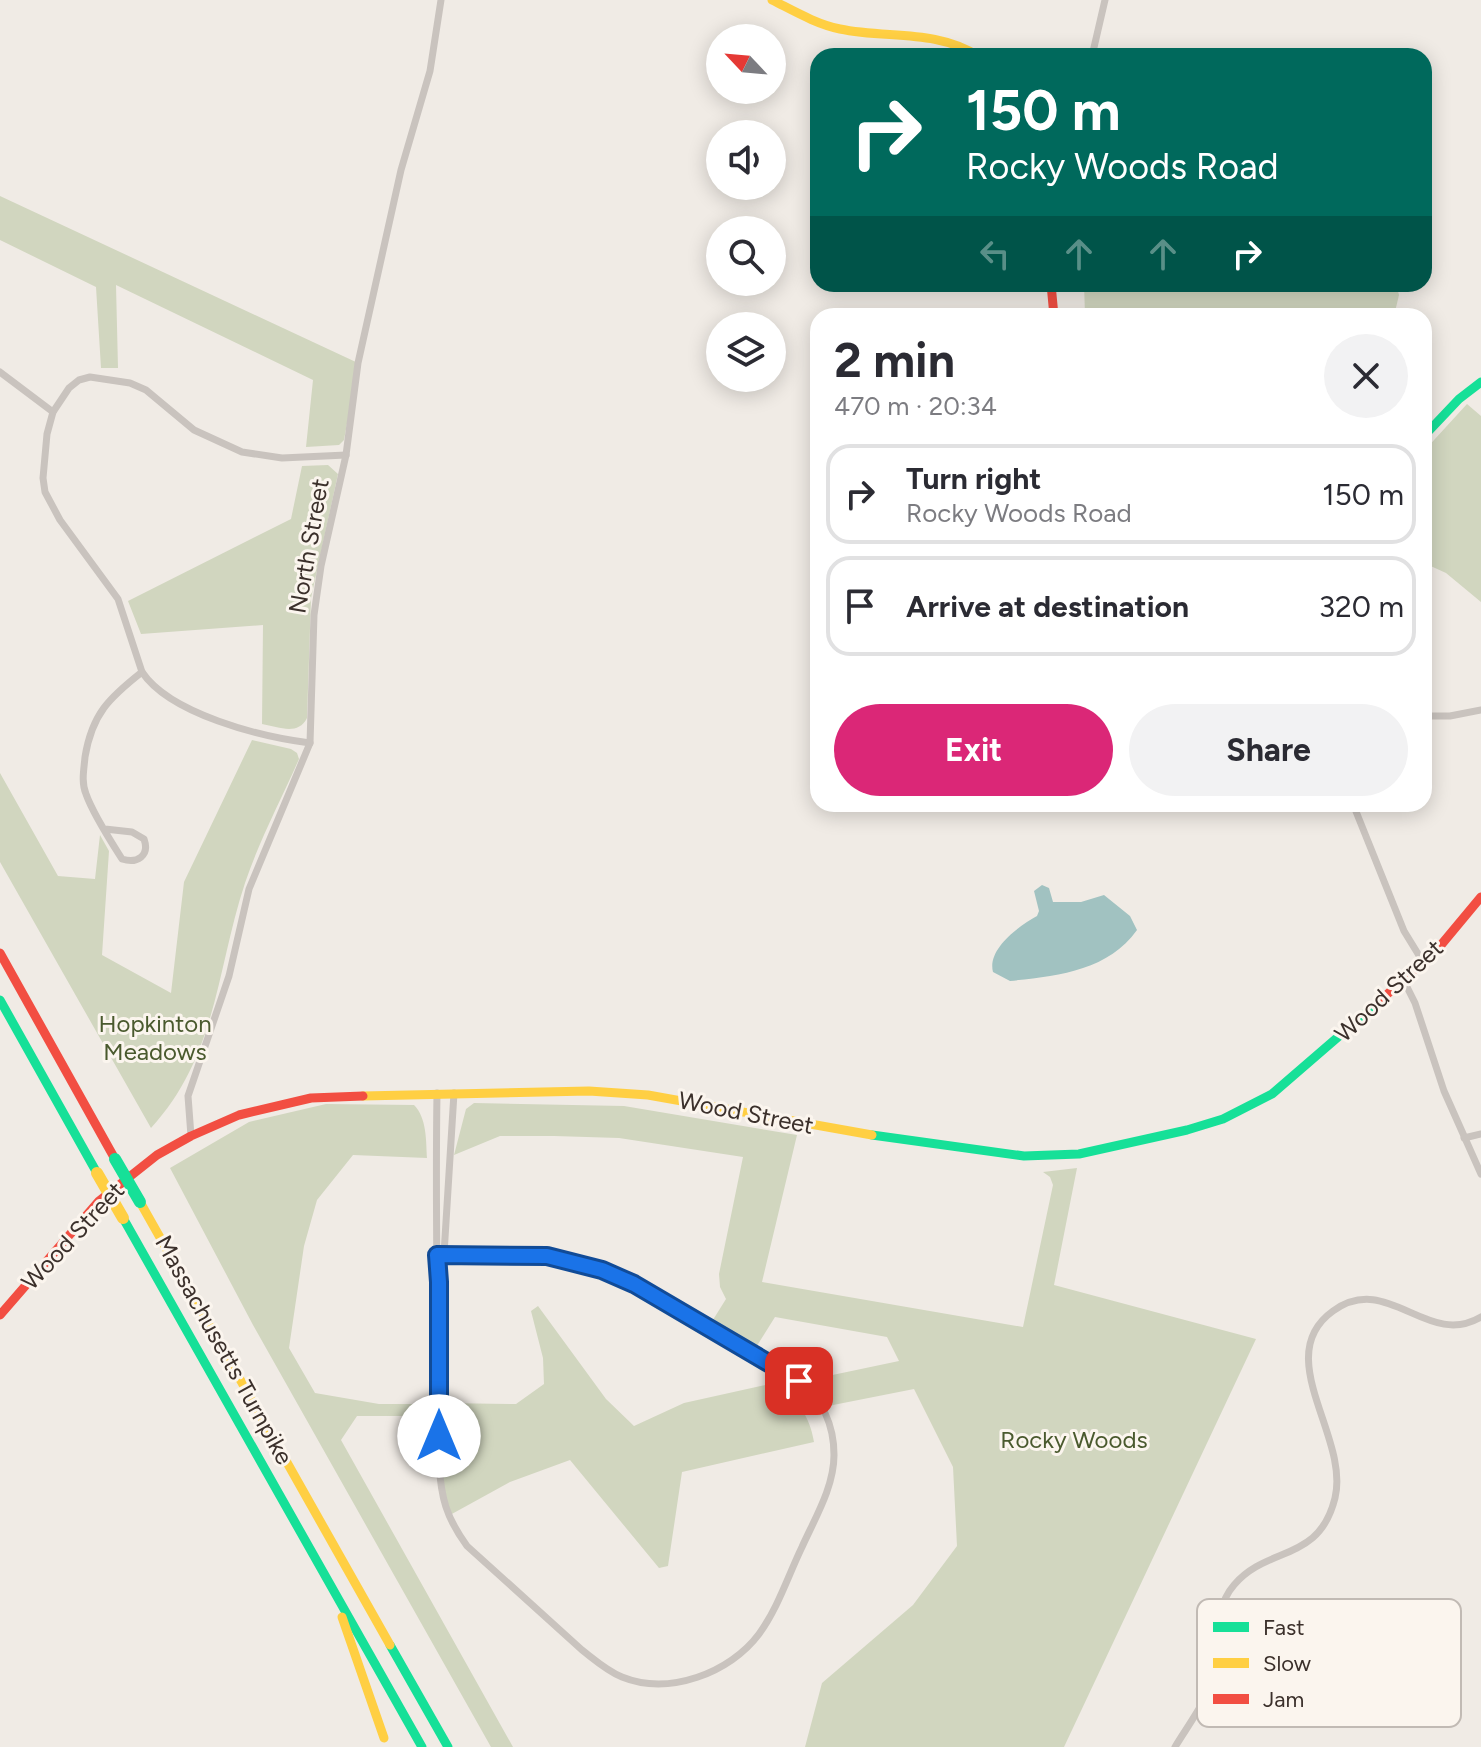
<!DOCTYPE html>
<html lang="en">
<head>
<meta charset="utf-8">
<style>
	body { margin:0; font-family:Figtree,sans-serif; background:#f2f2f3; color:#2b2b33; height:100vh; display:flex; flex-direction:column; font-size:30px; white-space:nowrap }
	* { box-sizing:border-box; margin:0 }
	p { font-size:26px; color:#7c7c81 }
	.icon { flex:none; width:44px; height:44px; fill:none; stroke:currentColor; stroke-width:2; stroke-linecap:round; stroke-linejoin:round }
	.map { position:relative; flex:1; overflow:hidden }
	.sheet { position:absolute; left:810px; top:308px; width:622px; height:504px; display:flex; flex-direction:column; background:#fff; border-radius:24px; box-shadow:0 4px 20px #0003 }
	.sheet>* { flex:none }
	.banner { position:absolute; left:810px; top:48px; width:622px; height:244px; border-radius:24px; box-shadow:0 4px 20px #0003; background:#00695c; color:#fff; overflow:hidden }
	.needle { width:52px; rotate:296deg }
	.fabs { position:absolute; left:706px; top:24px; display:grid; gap:16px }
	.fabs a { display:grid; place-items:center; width:80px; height:80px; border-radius:50%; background:#fff; box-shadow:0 4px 20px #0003; font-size:40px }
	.pin { position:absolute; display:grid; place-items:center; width:68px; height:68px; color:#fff; margin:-34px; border-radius:16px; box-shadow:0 4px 12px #0006 }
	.me { position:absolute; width:88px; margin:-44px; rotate:0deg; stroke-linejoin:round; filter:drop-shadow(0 0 6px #0008) }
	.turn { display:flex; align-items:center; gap:28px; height:168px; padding:0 24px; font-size:36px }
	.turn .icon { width:104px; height:104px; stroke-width:2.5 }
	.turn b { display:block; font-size:56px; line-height:68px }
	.lanes { display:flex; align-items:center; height:76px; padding:0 24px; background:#0003; justify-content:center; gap:40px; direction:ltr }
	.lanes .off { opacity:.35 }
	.round { display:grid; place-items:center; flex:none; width:84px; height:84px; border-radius:42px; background:#f2f2f3 }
	.overview { display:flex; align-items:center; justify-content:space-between; height:136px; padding:0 24px }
	h1 { font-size:48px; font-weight:700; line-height:60px }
	.button { display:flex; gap:16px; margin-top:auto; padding:16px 24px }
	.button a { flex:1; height:92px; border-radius:48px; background:#db2777; color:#fff; font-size:32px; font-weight:700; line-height:92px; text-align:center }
	.button a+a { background:#f2f2f3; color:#2b2b33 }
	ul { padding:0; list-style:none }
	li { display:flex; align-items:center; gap:24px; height:100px; margin:0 16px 12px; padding:0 8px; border:4px solid #e1e1e2; border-radius:24px }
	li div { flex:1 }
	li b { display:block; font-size:30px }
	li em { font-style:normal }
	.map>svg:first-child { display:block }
	.green { fill:#d1d6bf }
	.water { fill:#a1c2c1 }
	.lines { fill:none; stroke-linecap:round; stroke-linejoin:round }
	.street { stroke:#c9c3be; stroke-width:7 }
	.fast { stroke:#16e098; stroke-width:9 }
	.slow { stroke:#ffcf43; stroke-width:9 }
	.jam { stroke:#f24e42; stroke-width:9 }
	.fast-bridge { stroke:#16e098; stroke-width:12 }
	.slow-bridge { stroke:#ffcf43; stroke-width:12 }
	.route-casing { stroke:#114b97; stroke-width:20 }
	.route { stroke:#1a73e8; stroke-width:14 }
	.labels { text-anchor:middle; stroke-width:6; stroke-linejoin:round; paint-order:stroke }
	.street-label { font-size:24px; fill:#3b302b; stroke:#fbf5ee }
	.park-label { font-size:24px; fill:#4a5a2e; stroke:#fbf5ee }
	.key { fill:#fbf5ee; stroke:#c1bab4; stroke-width:2 }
	.key-label { font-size:22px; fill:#3b302b }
</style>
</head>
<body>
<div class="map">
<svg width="1481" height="1747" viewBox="0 0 1481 1747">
	<rect width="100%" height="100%" fill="#f0ebe5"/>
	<g class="green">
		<polygon points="0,196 358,363 344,440 339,445 306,447 313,380 116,285 118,368 101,368 96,287 0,240"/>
		<polygon points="1084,284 1396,284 1399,295 1394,316 1085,316"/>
		<polygon points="1467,404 1481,416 1481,602 1446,573 1424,563 1424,451"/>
		<path d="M328 465 338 474 311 598 307 718C298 736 279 727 262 724L263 625 141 634 128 601 291 519 302 466Z"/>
		<path d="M252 740 291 749 297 753 299 759C281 800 259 841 245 883 216 971 217 1056 151 1128L0 862V773L58 876 95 879 100 835 109 851 102 955 171 993 184 882Z"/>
		<polygon points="474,1103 624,1106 797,1135 762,1282 1023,1327 1053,1185 1050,1177 1043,1172 1077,1168 1054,1285 1256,1339 1064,1747 805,1747 822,1683 913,1605 957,1546 953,1467 914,1389 823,1407 804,1381 899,1361 887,1337 775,1317 755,1349 711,1323 726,1299 720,1287 719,1274 743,1157 619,1138 554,1136 500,1136 454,1155 466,1109"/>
		<path d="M326 1104 414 1105C427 1118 426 1141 427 1158L353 1155 317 1200 304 1246 289 1348 315 1393 379 1404H423V1416H357L341 1440 513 1747H491L253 1325 170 1168 249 1122Z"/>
		<path d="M538 1306 606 1399 634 1426 684 1403 774 1383C796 1397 810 1416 814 1442L682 1472 668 1566 659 1568 570 1460 510 1482 450 1515 443 1497 441 1403 516 1404 544 1384 543 1358 531 1311Z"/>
	</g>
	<path class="water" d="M1042 885 1049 888 1053 902H1081L1104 895 1130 916 1137 930C1108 971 1057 976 1010 981L993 972C987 949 1019 926 1037 916L1039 911 1034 891Z"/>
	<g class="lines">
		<g class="street">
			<polyline points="1092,56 1105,0"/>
			<polyline points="0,372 53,412"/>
			<polyline points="1424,716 1450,716 1481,710"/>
			<path d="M310 743C261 737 170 714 142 672L118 599 60 520 45 492 43 478 47 434 53 412 69 388 79 380 90 377 130 383 146 390 194 430 242 452 282 458 346 455"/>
			<polyline points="1353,804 1404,931 1423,962"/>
			<path d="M105 829 132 832 144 839C150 856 137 864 122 859 110 840 93 814 86 794 81 782 84 769 85 757 92 714 109 698 142 672"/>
			<polyline points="1404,981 1415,1003 1444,1091 1481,1174"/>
			<polyline points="191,1136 188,1096 229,976 249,889 310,743 314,615 321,566 346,455 358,363 401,170 430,71 441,0"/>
			<polyline points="1464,1138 1481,1134"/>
			<polyline points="444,1254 454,1093"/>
			<path d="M437 1255 547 1256 602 1270 634 1284 799 1381C822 1399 834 1425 834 1455 834 1487 815 1518 802 1547 788 1576 778 1608 759 1634 730 1673 669 1696 622 1677 607 1671 595 1660 582 1650L467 1546C446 1517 441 1498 439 1463 438 1339 435 1216 437 1093"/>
			<path d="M1175 1747C1187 1727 1208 1699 1213 1678 1220 1647 1212 1610 1234 1585 1268 1545 1319 1563 1335 1498 1350 1437 1270 1356 1333 1311 1388 1271 1427 1349 1481 1317"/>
		</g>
		<g class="fast">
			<polyline points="1424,436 1459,399 1481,382"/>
			<polyline points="0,1000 97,1173"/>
			<polyline points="872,1135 1024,1156 1079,1154 1187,1130 1223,1119 1272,1094 1382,999"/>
			<polyline points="123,1218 422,1747"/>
			<polyline points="390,1645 448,1747"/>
		</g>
		<g class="slow">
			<path d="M772 0C794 11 816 24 840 29 888 39 935 29 978 56"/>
			<polyline points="363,1096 589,1091 648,1095 872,1135"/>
			<polyline points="140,1202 390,1645"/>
			<polyline points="342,1617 384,1738"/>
		</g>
		<g class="jam">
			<polyline points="1051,284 1054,316"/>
			<polyline points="0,953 115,1159"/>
			<polyline points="1382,999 1441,945 1481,897"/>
			<polyline points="0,1315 99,1201 157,1155 191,1136 239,1115 311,1098 363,1096"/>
		</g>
		<polyline class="fast-bridge" points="115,1159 140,1202"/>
		<polyline class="slow-bridge" points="97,1173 123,1218"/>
	</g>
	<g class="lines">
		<g class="route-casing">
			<polyline id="route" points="439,1436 439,1282 437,1255 547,1256 602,1270 634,1284 799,1381"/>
		</g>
		<use href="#route" class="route"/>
	</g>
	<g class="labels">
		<g class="street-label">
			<text transform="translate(309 546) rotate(-80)" y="8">North Street</text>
			<text transform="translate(1389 991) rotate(-43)" y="8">Wood Street</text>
			<text transform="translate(746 1113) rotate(11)" y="8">Wood Street</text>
			<text transform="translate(73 1236) rotate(-47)" y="8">Wood Street</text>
			<text transform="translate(224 1350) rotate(61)" y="8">Massachusetts Turnpike</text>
		</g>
		<g class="park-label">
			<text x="155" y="1032">Hopkinton<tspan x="155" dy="28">Meadows</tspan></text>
			<text x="1074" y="1448">Rocky Woods</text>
		</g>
	</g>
	<rect x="1197" y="1599" width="264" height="128" rx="12" class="key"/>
	<rect x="1213" y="1622" width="36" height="10" fill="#16e098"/>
	<rect x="1213" y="1658" width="36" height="10" fill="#ffcf43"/>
	<rect x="1213" y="1694" width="36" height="10" fill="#f24e42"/>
	<g class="key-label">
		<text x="1263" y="1635">Fast</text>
		<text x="1263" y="1671">Slow</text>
		<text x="1263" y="1707">Jam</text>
	</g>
</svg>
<div class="fabs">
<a><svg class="needle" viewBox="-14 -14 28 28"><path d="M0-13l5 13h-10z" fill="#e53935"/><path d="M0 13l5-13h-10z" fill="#7c7c81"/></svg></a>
<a><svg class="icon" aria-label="sound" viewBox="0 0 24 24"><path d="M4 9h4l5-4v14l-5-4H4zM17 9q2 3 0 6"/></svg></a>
<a><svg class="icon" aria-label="search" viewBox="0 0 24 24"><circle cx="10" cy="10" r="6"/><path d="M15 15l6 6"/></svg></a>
<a><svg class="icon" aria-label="layers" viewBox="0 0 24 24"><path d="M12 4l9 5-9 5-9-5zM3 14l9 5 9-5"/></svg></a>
</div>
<div class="pin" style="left:799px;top:1381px;background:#d93025"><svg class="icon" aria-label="arrive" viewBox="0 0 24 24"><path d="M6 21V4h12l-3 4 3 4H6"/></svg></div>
<svg class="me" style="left:439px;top:1436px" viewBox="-20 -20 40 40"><circle r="19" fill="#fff"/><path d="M0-13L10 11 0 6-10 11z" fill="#1a73e8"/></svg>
<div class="banner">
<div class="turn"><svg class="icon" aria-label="right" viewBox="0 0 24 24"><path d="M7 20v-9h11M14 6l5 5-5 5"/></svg><div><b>150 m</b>Rocky Woods Road</div></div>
<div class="lanes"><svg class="icon off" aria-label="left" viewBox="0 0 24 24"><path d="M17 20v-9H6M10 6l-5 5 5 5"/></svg><svg class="icon off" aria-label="ahead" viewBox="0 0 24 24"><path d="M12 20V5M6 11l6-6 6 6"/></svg><svg class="icon off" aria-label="ahead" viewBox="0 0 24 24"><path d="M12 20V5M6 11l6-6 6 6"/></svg><svg class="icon" aria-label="right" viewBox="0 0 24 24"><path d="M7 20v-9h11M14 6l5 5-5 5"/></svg></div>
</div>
<section class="sheet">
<div class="overview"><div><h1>2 min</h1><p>470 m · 20:34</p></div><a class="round"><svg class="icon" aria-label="close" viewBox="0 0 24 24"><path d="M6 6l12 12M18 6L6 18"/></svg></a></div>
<ul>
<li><svg class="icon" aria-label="right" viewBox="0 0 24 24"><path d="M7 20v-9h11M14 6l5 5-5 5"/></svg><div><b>Turn right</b><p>Rocky Woods Road</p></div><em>150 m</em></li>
<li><svg class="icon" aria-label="arrive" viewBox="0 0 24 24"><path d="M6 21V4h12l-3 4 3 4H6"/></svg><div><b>Arrive at destination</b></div><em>320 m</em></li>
</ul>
<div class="button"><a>Exit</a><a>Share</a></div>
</section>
</div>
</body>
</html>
